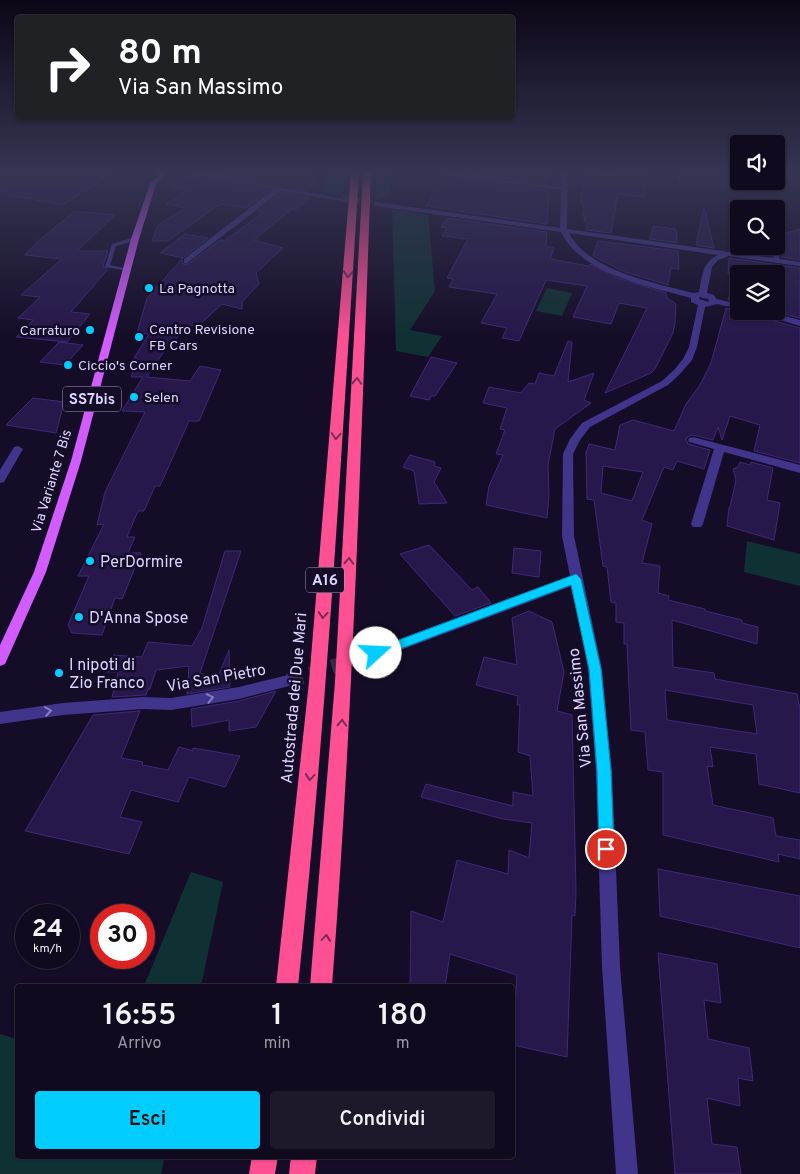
<!DOCTYPE html>
<html lang="it">
<head>
<meta charset="utf-8">
<style>
	body { margin:0; font-family:Overpass,sans-serif; background:#1e182b; color:#f1f3f6; height:100vh; display:flex; flex-direction:column; font-size:19px; white-space:nowrap }
	* { box-sizing:border-box; margin:0 }
	p { font-size:16px; color:#9c9aa4 }
	.icon { flex:none; width:28px; height:28px; fill:none; stroke:currentColor; stroke-width:2; stroke-linecap:round; stroke-linejoin:round }
	.map { position:relative; flex:1; overflow:hidden }
	.details { position:absolute; left:15px; top:984px; width:500px; height:175px; display:flex; flex-direction:column; background:#100a1e; border-radius:5px; box-shadow:0 1px 4px #0004,0 0 0 1px #302b3c }
	.details>* { flex:none }
	.hud { position:absolute; left:15px; top:15px; width:500px; height:105px; border-radius:5px; box-shadow:0 1px 4px #0004,0 0 0 1px #302b3c; background:#202124; color:#fff; overflow:hidden }
	.tools { position:absolute; left:730px; top:135px; display:grid; gap:10px }
	.tools a { display:grid; place-items:center; width:55px; height:55px; border-radius:5px; background:#100a1e; box-shadow:0 1px 4px #0004,0 0 0 1px #302b3c; font-size:25px }
	.speed { position:absolute; left:15px; top:904px; display:flex; gap:10px; font-size:25px; font-weight:700; text-align:center }
	.speed>* { display:grid; place-content:center; width:65px; height:65px; border-radius:50%; background:#100a1e; box-shadow:0 1px 4px #0004,0 0 0 1px #302b3c; line-height:1 }
	.speed small { font-size:12px; font-weight:400 }
	.speed .limit { border:8px solid #d22; background:#fff; color:#111 }
	.pin { position:absolute; display:grid; place-items:center; width:42px; height:42px; color:#fff; margin:-21px; border:2px solid #fff; border-radius:50%; box-shadow:0 1px 5px #0007 }
	.me { position:absolute; width:55px; margin:-28px; rotate:70deg; stroke-linejoin:round; filter:drop-shadow(0 0 4px #0008) }
	.turn { display:flex; align-items:center; gap:18px; height:105px; padding:0 20px; font-size:22px }
	.turn .icon { width:65px; height:65px; stroke-width:2.5 }
	.turn b { display:block; font-size:35px; line-height:42px }
	.eta { display:flex; justify-content:space-evenly; align-items:center; height:85px; text-align:center }
	.eta b { font-size:30px; font-weight:600; line-height:35px }
	.primary-button { display:flex; gap:10px; margin-top:auto; padding:10px 20px }
	.primary-button a { flex:1; height:58px; border-radius:5px; background:#01ceff; color:#111; font-size:20px; font-weight:600; line-height:58px; text-align:center }
	.primary-button a+a { background:#1e182b; color:#f1f3f6 }
	.map>svg:first-child { display:block }
	.green { fill:#103133 }
	.building { fill:#27184b; stroke:#3f2879; fill-rule:evenodd }
	.lines { fill:none; stroke-linecap:round; stroke-linejoin:round }
	.street-tunnel-far1 { stroke:#332b48; stroke-width:7; stroke-dasharray:7 4; stroke-linecap:butt }
	.street-tunnel { stroke:#332b48; stroke-width:15; stroke-dasharray:15 8; stroke-linecap:butt }
	.lane { fill:#40348b; fill-rule:evenodd }
	.street { fill:#40348b; fill-rule:evenodd }
	.primary { fill:#d15cff; fill-rule:evenodd }
	.highway { fill:#ff5093; fill-rule:evenodd }
	.oneway { stroke:#7e2b58 }
	.oneway2 { stroke:#877cbf }
	.route { fill:#01ceff; stroke:#0186a6 }
	.poi-dot { fill:#01ceff; stroke:#150d28; stroke-width:2 }
	.labels { text-anchor:middle; stroke-width:5; stroke-linejoin:round; paint-order:stroke }
	.far-poi-label { font-size:14px; fill:#ddd5ff; stroke:#150d28; text-anchor:start }
	.far-street-label { font-size:14px; fill:#ddd5ff; stroke:#150d28 }
	.shield { fill:#150d28; stroke:#a199be; stroke-width:1 }
	.shield-label { font-size:15px; font-weight:bold; fill:#ddd5ff }
	.poi-label { font-size:16px; fill:#ddd5ff; stroke:#150d28; text-anchor:start }
	.street-label { font-size:16px; fill:#ddd5ff; stroke:#150d28 }
</style>
</head>
<body>
<div class="map">
<svg width="800" height="1174" viewBox="0 0 800 1174">
	<rect width="100%" height="100%" fill="#150d28"/>
	<g class="green">
		<polygon points="326,173 345,173 343,195 324,192"/>
		<polygon points="376,173 391,173 391,195 376,200"/>
		<polygon points="392,209 428,215 435,291 410,330 442,336 428,357 396,351"/>
		<polygon points="547,288 572,293 562,316 536,311"/>
		<polygon points="747,541 800,554 800,586 744,572"/>
		<polygon points="191,872 223,882 201,986 144,986"/>
		<polygon points="0,1034 17,1039 18,1156 165,1156 161,1174 0,1174"/>
	</g>
	<g class="building">
		<polygon points="0,173 112,173 63,205 0,193"/>
		<polygon points="207,173 301,173 316,174 311,180 315,181 308,191"/>
		<polygon points="455,173 551,173 547,184"/>
		<polygon points="588,173 621,175 622,173 649,173 644,197 618,194 611,233 586,230 587,222 584,222 585,216 582,216 584,205 581,204 582,190"/>
		<polygon points="680,173 739,173 739,189 679,182"/>
		<polygon points="189,175 270,190 246,208 220,204 168,241 152,241 158,225 185,208 166,204 188,190 170,187"/>
		<polygon points="445,177 549,190 547,224 426,206"/>
		<polygon points="282,193 311,198 295,210 292,209 254,240 283,248 256,273 259,284 242,302 242,309 222,304 197,327 189,325 172,343 170,342 147,377 190,381 200,366 221,370 199,421 189,421 160,486 155,486 144,511 138,511 127,537 135,537 128,553 141,553 122,599 115,598 102,635 72,633 68,625 89,576 78,576 104,524 97,525 105,492 145,412 122,411 143,377 131,377 138,359 134,358 149,334 137,333 147,298 182,259 183,264 188,264 220,240 224,241 264,212 258,211"/>
		<polygon points="704,207 714,248 696,245"/>
		<polygon points="75,211 115,215 77,251 108,251 103,266 108,269 71,312 90,314 67,342 16,337 33,320 18,318 40,297 21,295 62,259 25,255 37,242"/>
		<polygon points="447,218 547,232 546,246 554,248 550,259 589,266 590,264 618,278 666,293 666,297 676,304 675,323 673,333 655,369 651,373 605,393 647,308 619,303 611,324 573,317 587,286 546,280 519,341 502,338 507,328 481,323 497,294 449,287 453,279 447,278 468,239 442,236 447,228 441,227"/>
		<polygon points="653,226 676,229 677,243 650,239"/>
		<polygon points="800,229 800,260 781,257 782,246 785,246 786,233"/>
		<polygon points="185,234 208,238 183,258 160,253"/>
		<polygon points="598,241 678,251 679,269 671,268 668,285 625,272 593,256"/>
		<polygon points="731,246 773,246 772,256 730,250"/>
		<polygon points="729,258 800,268 800,318 776,312 776,274 728,274"/>
		<polygon points="734,278 739,279 739,302 728,300"/>
		<path d="M726 308 800 328V463L754 451 760 425 730 416 722 440 718 427 713 440 693 435 689 436 686 439 688 444 710 450 704 469 677 461 673 470 664 467 642 520 652 524 642 563 660 566 658 593 669 596 668 600 705 609V611L742 620V623L758 627 757 644 672 620 673 667 714 673 715 679 797 694 800 709V793L759 784 756 754 710 747 713 767 707 766 713 805 773 818 776 836 800 840V859L778 854 779 862 663 835V772L648 770 645 732 631 730 627 644H624V623L616 622V603L611 602 607 567 603 566 594 500 587 499 586 453 589 444 615 450 620 425 633 420 674 431 686 404 700 385 711 363ZM603 466 643 472 632 501 601 493ZM665 690 753 705 757 734 667 720Z"/>
		<polygon points="568,341 572,342 568,382 594,373 584,400 591,403 555,429 548,465 549,495 547,518 486,505 489,486 503,455 496,454 505,430 500,429 507,408 483,403 489,387 521,393 529,383 535,384 539,373 554,376"/>
		<polygon points="59,342 83,345 65,365 40,362"/>
		<polygon points="431,357 457,363 435,396 431,396 429,400 410,396"/>
		<polygon points="33,398 64,402 56,433 6,425"/>
		<polygon points="410,455 435,462 434,466 441,468 434,482 447,503 419,504 414,471 403,467"/>
		<polygon points="740,462 750,465 751,462 773,468 767,500 780,503 774,540 727,526 729,507 730,507 736,480 733,469 738,467"/>
		<polygon points="429,545 472,590 478,587 491,603 455,616 400,554"/>
		<polygon points="514,548 541,551 539,577 512,573"/>
		<polygon points="225,551 241,551 200,673 217,679 229,650 230,687 187,694 189,666 156,670 150,689 148,689 146,695 112,697 118,672 106,672 113,655 142,657 148,642 192,646 202,628"/>
		<polygon points="529,611 552,622 564,672 557,711 572,715 576,891 575,916 572,915 567,1057 513,1045 517,975 450,954 445,986 410,986 411,911 443,922 457,860 508,874 509,850 529,858 532,823 503,819 421,797 426,784 513,806 513,792 533,796 530,756 518,752 520,705 517,705 518,696 476,685 484,657 517,665 512,618"/>
		<polygon points="276,691 256,727 229,731 229,720 192,727 191,709 239,701"/>
		<polygon points="140,711 121,758 143,762 142,765 168,770 179,747 193,751 193,748 240,756 225,787 189,777 178,802 131,790 120,817 142,822 129,854 25,831 93,715"/>
		<polygon points="658,869 800,896 800,948 660,916"/>
		<polygon points="658,953 717,964 721,1003 704,1000 708,1039 749,1048 753,1081 738,1078 740,1106 707,1098 712,1144 737,1147 741,1174 675,1174"/>
	</g>
	<g class="lines">
		<polyline class="street-tunnel-far1" points="342,199 376,204"/>
		<polyline class="street-tunnel" points="288,681 377,653"/>
		<g class="lane">
			<polygon points="780,222 782,223 779,260 776,262 773,260 775,246 776,246 778,223"/>
			<polygon points="135,237 138,239 137,240 116,246 110,265 129,269 129,271 105,267 112,244"/>
		</g>
		<g class="street">
			<polygon points="187,173 199,173 345,199 342,201 281,191 187,263 184,263 184,259 274,189"/>
			<path d="M428 173H443L561 187 562 173H568L567 229 800 262V266L729 256 724 258 718 260 712 267 707 293 714 295 716 299 739 304V309L717 304 705 307 697 347 692 360 680 374 668 385 590 427 580 440 573 454 574 536 602 669 612 771 620 967 638 1174H616L602 967 596 771 588 669 572 586 377 659 372 657 370 653 372 649 570 576 562 536 563 454 570 439 582 423 662 381 674 370 683 359 689 347 698 305 691 302V298C649 286 582 275 561 232L376 206 373 204 376 202 560 228 561 190ZM569 233 718 255C702 262 702 277 699 292L693 293C656 283 588 271 569 233ZM699 297 708 299 709 302 699 299Z"/>
			<polygon points="750,311 765,311 800,320 800,326"/>
			<polygon points="693,437 800,465 800,473 724,452 703,524 701,527 693,527 691,524 714,449 689,442 688,440 689,438"/>
			<polygon points="18,446 23,449 4,482 0,483 0,470 14,447"/>
			<polygon points="288,675 293,677 295,681 293,685 239,699 171,710 143,709 63,715 0,724 0,712 63,703 143,697 171,698 239,687"/>
		</g>
		<polygon class="primary" points="160,173 166,173 156,184 139,239 81,461 46,572 5,664 0,666 0,645 34,572 71,461 131,239 150,184"/>
		<g class="highway">
			<path d="M351 173H359C342 444 327 716 298 986H276L309 682Z"/>
			<path d="M363 173H371C361 444 353 715 332 986H310L335 682Z"/>
			<polygon points="252,1156 278,1156 275,1174 249,1174"/>
			<polygon points="291,1156 317,1156 315,1174 289,1174"/>
		</g>
	</g>
	<defs><path id="oneway-chevron" d="M-2-3.5L2.5 0L-2 3.5" fill="none" stroke-width="1.6" stroke-linecap="round" stroke-linejoin="round" transform="scale(1.25)"/></defs>
	<g class="oneway">
		<use href="#oneway-chevron" transform="translate(348 274) rotate(94)"/>
		<use href="#oneway-chevron" transform="translate(357 381) rotate(-87)"/>
		<use href="#oneway-chevron" transform="translate(336 436) rotate(94)"/>
		<use href="#oneway-chevron" transform="translate(349 561) rotate(-87)"/>
		<use href="#oneway-chevron" transform="translate(323 615) rotate(94)"/>
		<use href="#oneway-chevron" transform="translate(342 723) rotate(-87)"/>
		<use href="#oneway-chevron" transform="translate(310 777) rotate(95)"/>
		<use href="#oneway-chevron" transform="translate(326 938) rotate(-85)"/>
	</g>
	<g class="oneway2">
		<use href="#oneway-chevron" transform="translate(210 698) rotate(-11)"/>
		<use href="#oneway-chevron" transform="translate(48 711) rotate(-8)"/>
	</g>
	<linearGradient id="sky" x2="0" y2="1"><stop stop-color="#0c0716"/><stop offset="0.51" stop-color="#353553"/><stop offset="1" stop-color="#353553" stop-opacity="0"/></linearGradient>
	<rect width="800" height="337" fill="url(#sky)"/>
	<polygon class="route" points="576,574 581,579 601,669 611,771 614,849 612,855 606,857 601,855 599,849 597,771 589,669 571,585 376,658 372,657 370,653 372,650"/>
	<g class="poi-dot">
		<circle cx="149" cy="288" r="5"/>
		<circle cx="90" cy="330" r="5"/>
		<circle cx="139" cy="337" r="5"/>
		<circle cx="68" cy="365" r="5"/>
		<circle cx="134" cy="397" r="5"/>
		<circle cx="90" cy="561" r="5"/>
		<circle cx="79" cy="617" r="5"/>
		<circle cx="59" cy="673" r="5"/>
	</g>
	<g class="labels">
		<g class="far-poi-label">
			<text x="159" y="293">La Pagnotta</text>
			<text x="149" y="334">Centro Revisione<tspan x="149" dy="16">FB Cars</tspan></text>
			<text x="80" y="335" text-anchor="end">Carraturo</text>
			<text x="78" y="370">Ciccio's Corner</text>
			<text x="144" y="402">Selen</text>
		</g>
		<g class="far-street-label">
			<text transform="translate(51 481) rotate(-73)" y="5">Via Variante 7 Bis</text>
		</g>
		<g class="shield">
			<rect x="63" y="386.5" width="58" height="25" rx="4"/>
			<rect x="306" y="567.5" width="38" height="25" rx="4"/>
		</g>
		<g class="shield-label">
			<text x="92" y="404">SS7bis</text>
			<text x="325" y="585">A16</text>
		</g>
		<g class="poi-label">
			<text x="100" y="567">PerDormire</text>
			<text x="89" y="623">D'Anna Spose</text>
			<text x="69" y="670">I nipoti di<tspan x="69" dy="18">Zio Franco</tspan></text>
		</g>
		<g class="street-label">
			<text transform="translate(216 677) rotate(-10)" y="6">Via San Pietro</text>
			<text transform="translate(293 698) rotate(-85)" y="6">Autostrada dei Due Mari</text>
			<text transform="translate(579 708) rotate(-96)" y="6">Via San Massimo</text>
		</g>
	</g>
</svg>
<div class="tools">
<a><svg class="icon" aria-label="sound" viewBox="0 0 24 24"><path d="M4 9h4l5-4v14l-5-4H4zM17 9q2 3 0 6"/></svg></a>
<a><svg class="icon" aria-label="search" viewBox="0 0 24 24"><circle cx="10" cy="10" r="6"/><path d="M15 15l6 6"/></svg></a>
<a><svg class="icon" aria-label="layers" viewBox="0 0 24 24"><path d="M12 4l9 5-9 5-9-5zM3 14l9 5 9-5"/></svg></a>
</div>
<div class="speed"><div>24<small>km/h</small></div><div class="limit">30</div></div>
<div class="pin" style="left:606px;top:849px;background:#d93025"><svg class="icon" aria-label="arrive" viewBox="0 0 24 24"><path d="M6 21V4h12l-3 4 3 4H6"/></svg></div>
<svg class="me" style="left:376px;top:653px" viewBox="-20 -20 40 40"><circle r="19" fill="#fff"/><path d="M0-13L10 11 0 6-10 11z" fill="#01ceff"/></svg>
<div class="hud">
<div class="turn"><svg class="icon" aria-label="right" viewBox="0 0 24 24"><path d="M7 20v-9h11M14 6l5 5-5 5"/></svg><div><b>80 m</b>Via San Massimo</div></div>
</div>
<section class="details">
<div class="eta">
<div><b>16:55</b><p>Arrivo</p></div>
<div><b>1</b><p>min</p></div>
<div><b>180</b><p>m</p></div>
</div>
<div class="primary-button"><a>Esci</a><a>Condividi</a></div>
</section>
</div>
</body>
</html>
